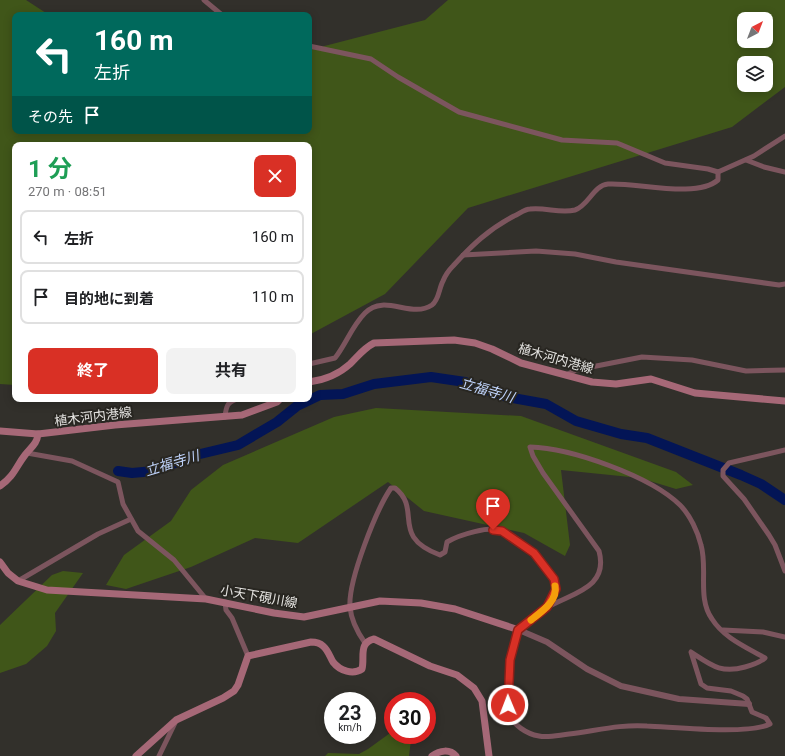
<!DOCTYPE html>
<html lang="ja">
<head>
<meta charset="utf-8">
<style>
	body { margin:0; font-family:Roboto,"Noto Sans JP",sans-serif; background:#f2f2f2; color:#202124; height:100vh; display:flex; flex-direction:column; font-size:15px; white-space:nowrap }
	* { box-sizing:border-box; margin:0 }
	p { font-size:13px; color:#757577 }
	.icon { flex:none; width:22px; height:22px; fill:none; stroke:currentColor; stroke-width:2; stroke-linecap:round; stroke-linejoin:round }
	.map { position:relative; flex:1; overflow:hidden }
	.drawer { position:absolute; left:12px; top:142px; width:300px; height:260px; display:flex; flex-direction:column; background:#fff; border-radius:8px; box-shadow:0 2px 10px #0003 }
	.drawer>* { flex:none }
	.guide { position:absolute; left:12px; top:12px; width:300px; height:122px; border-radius:8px; box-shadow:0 2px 10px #0003; background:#00695c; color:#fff; overflow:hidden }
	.needle { width:26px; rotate:42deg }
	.fabs { position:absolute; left:737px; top:12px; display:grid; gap:8px }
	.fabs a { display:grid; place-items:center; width:36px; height:36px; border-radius:8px; background:#fff; box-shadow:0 2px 10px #0003; font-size:20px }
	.speed { position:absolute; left:324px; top:692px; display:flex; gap:8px; font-size:20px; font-weight:700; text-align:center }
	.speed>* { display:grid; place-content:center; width:52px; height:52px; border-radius:50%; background:#fff; box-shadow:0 2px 10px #0003; line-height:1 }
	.speed small { font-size:10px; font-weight:400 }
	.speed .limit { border:6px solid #d22; background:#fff; color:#111 }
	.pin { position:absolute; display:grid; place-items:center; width:34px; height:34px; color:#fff; margin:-41px -17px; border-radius:50% 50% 50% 0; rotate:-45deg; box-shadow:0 0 4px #0007 }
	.pin .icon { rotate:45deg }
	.me { position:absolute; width:44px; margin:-22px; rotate:359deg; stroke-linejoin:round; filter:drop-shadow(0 0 3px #0008) }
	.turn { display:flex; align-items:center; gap:14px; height:84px; padding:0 16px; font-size:18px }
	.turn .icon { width:52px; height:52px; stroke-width:2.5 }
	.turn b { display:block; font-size:28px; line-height:34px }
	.then { display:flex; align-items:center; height:38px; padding:0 16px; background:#0003; gap:8px; font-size:15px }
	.round { display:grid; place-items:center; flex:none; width:42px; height:42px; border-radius:8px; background:#f2f2f2 }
	.headline { display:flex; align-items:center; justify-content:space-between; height:68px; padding:0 16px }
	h1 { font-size:24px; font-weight:700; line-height:30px; color:#1e9e55 }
	.cta { display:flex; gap:8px; margin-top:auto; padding:8px 16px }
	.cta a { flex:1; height:46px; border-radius:8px; background:#d93025; color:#fff; font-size:16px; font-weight:700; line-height:46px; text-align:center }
	.cta a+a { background:#f2f2f2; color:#202124 }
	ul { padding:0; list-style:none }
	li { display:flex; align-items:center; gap:12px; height:54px; margin:0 8px 6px; padding:0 8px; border:2px solid #e0e0e0; border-radius:8px }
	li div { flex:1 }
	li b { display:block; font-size:15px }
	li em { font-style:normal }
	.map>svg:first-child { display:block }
	.green { fill:#405619; fill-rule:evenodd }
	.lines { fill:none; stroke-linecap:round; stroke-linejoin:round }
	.river { stroke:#031556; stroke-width:10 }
	.minor { stroke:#7c555e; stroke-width:5 }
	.tertiary { stroke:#7c555e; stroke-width:6 }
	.secondary { stroke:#a66877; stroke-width:7 }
	.route-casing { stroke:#8d1f18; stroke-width:10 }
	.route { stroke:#d93025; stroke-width:7 }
	.slow { stroke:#f59e0b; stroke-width:7 }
	.labels { text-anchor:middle; stroke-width:4; stroke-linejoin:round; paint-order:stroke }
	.street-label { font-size:13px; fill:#e4e3e0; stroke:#282621 }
	.water-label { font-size:14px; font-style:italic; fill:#bfd3fb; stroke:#282621 }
</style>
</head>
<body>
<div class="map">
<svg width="785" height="756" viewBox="0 0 785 756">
	<rect width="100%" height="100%" fill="#32302b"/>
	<g class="green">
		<path d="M0 0H26L46 13 54 15H15V131H309V50L425 20 448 0H785V87L732 127 468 208 385 294 309 335V145H15V385L0 384ZM744 19H766V41H744ZM744 63H766V85H744Z"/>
		<polygon points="376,408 521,416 676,472 693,485 676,489 640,478 561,470 570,545 565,556 524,533 424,511 388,482 298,543 255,538 191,567 126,589 106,585 124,555 171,521 191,490 223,465 334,417"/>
		<polygon points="63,571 83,573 55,613 56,631 47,646 26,664 0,673 0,625 52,575"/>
		<polygon points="393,731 393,735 407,735 411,740 409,756 325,756 328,753 359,754 368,749"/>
	</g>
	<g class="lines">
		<polyline class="river" points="118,471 132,473 154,471 196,455 238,445 277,422 297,406 320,395 343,394 374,384 431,377 465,382 507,397 546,404 576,421 621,434 647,438 741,475 761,484 785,500"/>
		<g class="minor">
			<polyline points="204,0 222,15"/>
			<polyline points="309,46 371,59 398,77 459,112 562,140 617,143 665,163 708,169 718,172 754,156 785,136"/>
			<polyline points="746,160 764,167 785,172"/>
			<polyline points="463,255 536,251 575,254 616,262 779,285 785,284"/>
			<path d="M309 364 335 358C346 344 352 326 365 313 385 293 411 319 432 305 439 300 439 288 443 281 445 276 449 270 453 266 473 244 488 230 514 216 519 214 525 209 530 209 546 207 560 214 575 210 588 206 594 185 608 184 636 182 696 199 718 180V172"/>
			<polyline points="566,375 576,370 642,357 692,360 746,371 785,370"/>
			<path d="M225 417C226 407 227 402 237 399"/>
			<path d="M530 447C571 448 650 476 680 505 690 515 698 532 701 545 708 569 697 598 712 619 724 638 746 647 765 658 759 663 753 665 745 667 721 674 711 665 691 652L701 684 707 688 731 691 743 696 747 699 752 712 766 718 770 724C748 735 674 727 647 726 620 724 595 731 569 734 559 735 548 738 539 736 527 734 512 725 509 712 507 704 508 694 508 685 509 674 513 638 519 629 526 622 539 612 548 607 572 593 609 588 599 551L543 473 533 456Z"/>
			<polyline points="785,450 729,463 723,470 723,476 744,499 769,535 775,545 785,571"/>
			<polyline points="27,453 72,461 118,482 123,504 138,531 174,560 206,599"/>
			<polyline points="18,581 98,534 131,519"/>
			<polyline points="225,602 226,610 232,618 248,656"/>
			<polyline points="723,630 763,632 785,637"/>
			<path d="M365 643C358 633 351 619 350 607 348 581 376 510 391 488H395C423 510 389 536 440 555L445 552 447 542C459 535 490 525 503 531 524 540 550 567 556 589L548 606"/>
			<polyline points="159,756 175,723"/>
		</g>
		<polyline class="tertiary" points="519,630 547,642 587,669 621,686 679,699 749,704"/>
		<g class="secondary">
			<path d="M309 382C324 380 339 374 350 364 358 356 364 348 374 343L454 340 475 343 492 349 521 363 592 382 616 384 651 379 695 393 785 401"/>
			<polyline points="0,431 38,434 115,425 242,415 277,402 280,399"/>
			<path d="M0 486C15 475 15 468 25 455 31 447 37 444 38 434"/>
			<polyline points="0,562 8,573 18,581 47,590 206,599 274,613 304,617 380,601 421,603 455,609 519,630"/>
			<path d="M136 756 176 720 223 698 234 691 238 685 248 656 311 642C316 642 320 643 323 646 328 650 330 657 333 662 340 671 353 675 362 669 365 657 358 643 374 639L430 666 457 675 474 688 482 701 489 756"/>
			<path d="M432 756C440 750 450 749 456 756"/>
		</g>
	</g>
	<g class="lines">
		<g class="route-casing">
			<polyline id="route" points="493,530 502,531 534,553 554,579 556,589 547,607 518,630 510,660 508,705"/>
		</g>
		<use href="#route" class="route"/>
		<path class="slow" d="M531 620C541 612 558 601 555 586"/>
	</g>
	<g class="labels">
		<g class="street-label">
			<text transform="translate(556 358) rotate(16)" y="5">植木河内港線</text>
			<text transform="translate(93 416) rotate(-7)" y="5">植木河内港線</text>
			<text transform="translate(259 596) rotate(10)" y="5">小天下硯川線</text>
		</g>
		<g class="water-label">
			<text transform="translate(487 390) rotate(16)" y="5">立福寺川</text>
			<text transform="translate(172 463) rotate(-17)" y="5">立福寺川</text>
		</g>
	</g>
</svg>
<div class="fabs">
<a><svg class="needle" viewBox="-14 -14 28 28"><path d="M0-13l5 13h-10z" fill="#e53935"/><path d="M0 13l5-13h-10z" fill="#757577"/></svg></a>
<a><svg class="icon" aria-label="layers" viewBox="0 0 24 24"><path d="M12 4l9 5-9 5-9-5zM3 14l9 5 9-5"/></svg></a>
</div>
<div class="speed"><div>23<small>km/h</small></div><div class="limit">30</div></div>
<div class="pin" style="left:493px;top:530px;background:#d93025"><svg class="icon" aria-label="arrive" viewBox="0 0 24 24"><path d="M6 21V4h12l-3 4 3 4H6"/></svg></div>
<svg class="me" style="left:508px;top:705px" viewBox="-20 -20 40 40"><circle r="17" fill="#d93025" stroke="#fff" stroke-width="3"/><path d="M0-11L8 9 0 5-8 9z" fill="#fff"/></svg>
<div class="guide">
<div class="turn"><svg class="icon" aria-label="left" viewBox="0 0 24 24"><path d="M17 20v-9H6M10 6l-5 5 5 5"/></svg><div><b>160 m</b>左折</div></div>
<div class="then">その先<svg class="icon" aria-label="arrive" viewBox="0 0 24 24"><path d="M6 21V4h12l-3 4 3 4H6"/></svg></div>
</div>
<section class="drawer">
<div class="headline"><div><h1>1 分</h1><p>270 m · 08:51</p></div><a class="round" style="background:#d93025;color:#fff"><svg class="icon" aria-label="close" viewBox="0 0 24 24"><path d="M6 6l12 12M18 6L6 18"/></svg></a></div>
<ul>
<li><svg class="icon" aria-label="left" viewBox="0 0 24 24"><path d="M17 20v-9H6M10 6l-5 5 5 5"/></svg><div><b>左折</b></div><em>160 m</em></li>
<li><svg class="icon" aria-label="arrive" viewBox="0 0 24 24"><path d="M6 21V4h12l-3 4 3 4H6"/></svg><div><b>目的地に到着</b></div><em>110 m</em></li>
</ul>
<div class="cta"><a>終了</a><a>共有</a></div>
</section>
</div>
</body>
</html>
